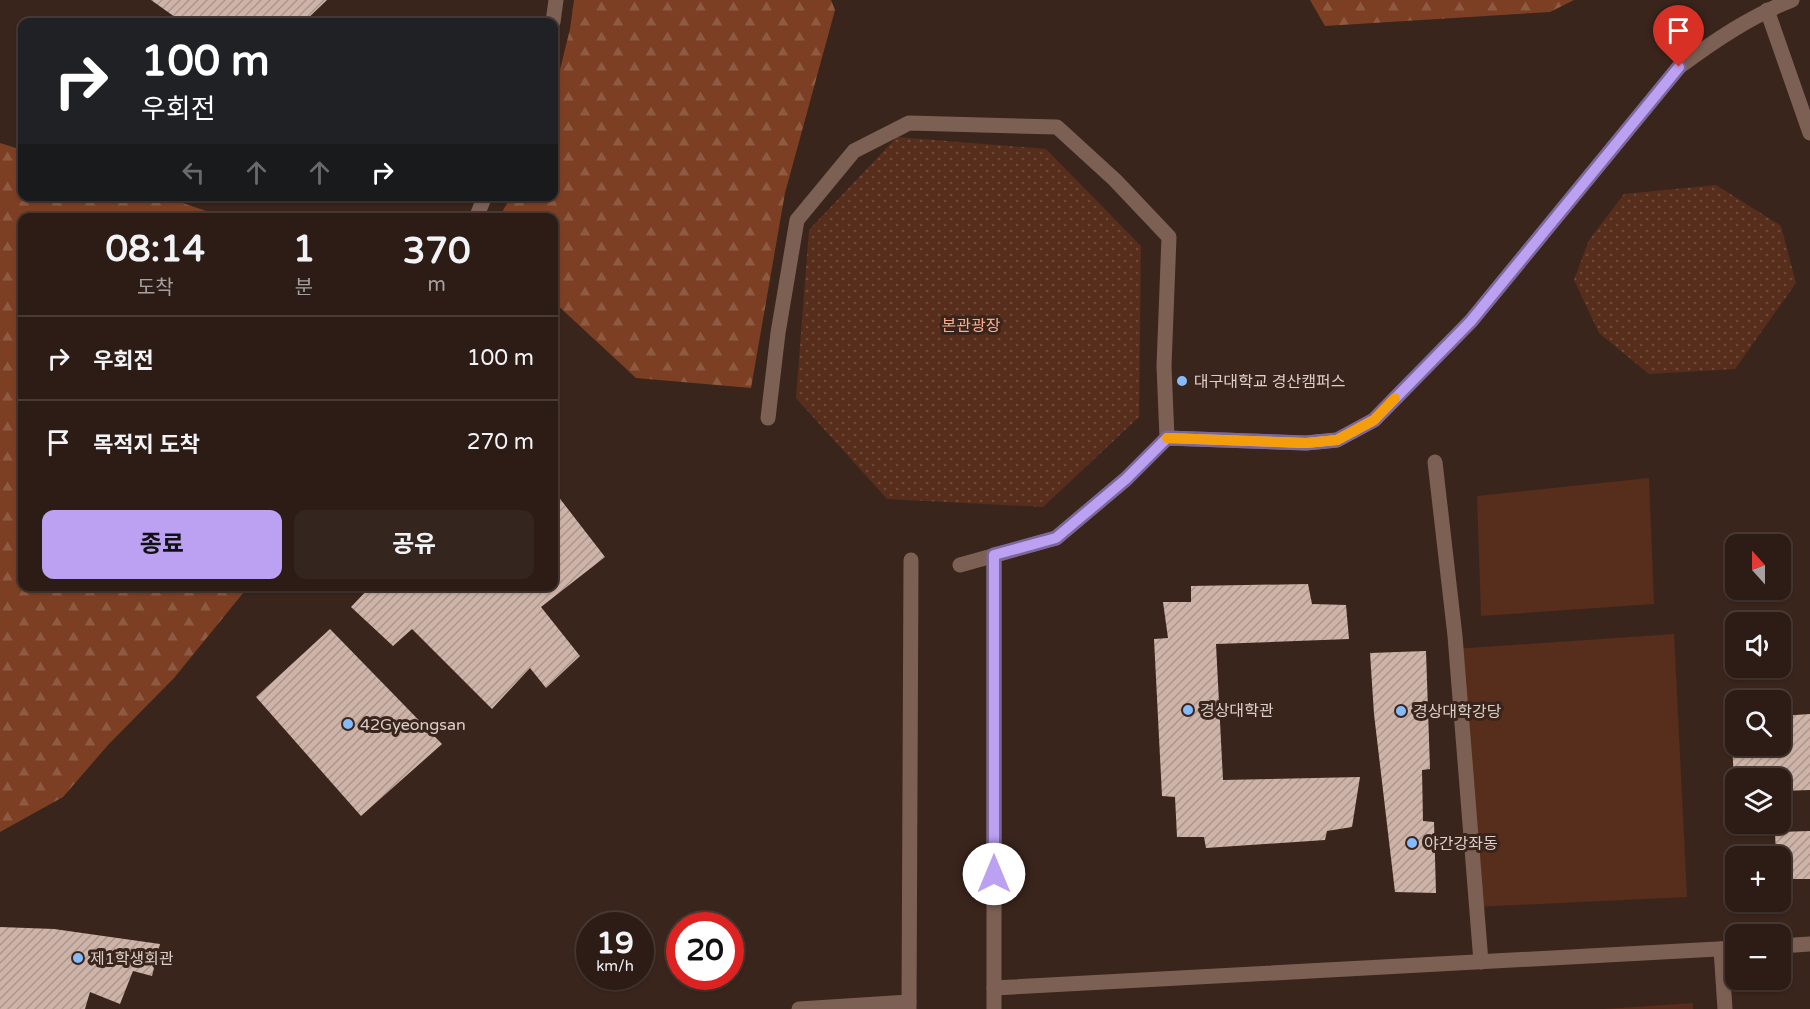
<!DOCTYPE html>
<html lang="ko">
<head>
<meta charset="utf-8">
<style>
	body { margin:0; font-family:"Varela Round","Noto Sans KR",sans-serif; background:#34251e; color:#f1f3f6; height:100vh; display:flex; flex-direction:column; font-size:22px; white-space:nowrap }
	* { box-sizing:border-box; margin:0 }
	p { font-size:20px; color:#a6a1a0 }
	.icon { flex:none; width:33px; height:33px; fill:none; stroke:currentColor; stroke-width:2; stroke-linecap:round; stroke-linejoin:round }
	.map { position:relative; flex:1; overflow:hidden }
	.sheet { position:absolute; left:18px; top:213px; width:540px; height:378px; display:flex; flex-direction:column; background:#2c1c15; border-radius:12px; box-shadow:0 2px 4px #0004,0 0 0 2px #483a34 }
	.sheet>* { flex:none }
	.hud { position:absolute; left:18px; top:18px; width:540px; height:183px; border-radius:12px; box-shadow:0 2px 4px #0004,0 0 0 2px #483a34; background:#202124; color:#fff; overflow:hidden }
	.needle { width:39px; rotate:339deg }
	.tools { position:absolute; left:1725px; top:534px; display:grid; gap:12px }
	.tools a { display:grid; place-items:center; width:66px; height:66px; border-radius:12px; background:#2c1c15; box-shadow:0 2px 4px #0004,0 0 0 2px #483a34; font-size:30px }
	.speed { position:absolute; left:576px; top:912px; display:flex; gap:12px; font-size:30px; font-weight:700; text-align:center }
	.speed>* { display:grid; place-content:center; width:78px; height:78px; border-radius:50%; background:#2c1c15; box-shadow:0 2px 4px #0004,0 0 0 2px #483a34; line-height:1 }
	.speed small { font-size:15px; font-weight:400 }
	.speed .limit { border:9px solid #d22; background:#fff; color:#111 }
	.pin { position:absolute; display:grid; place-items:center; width:51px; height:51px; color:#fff; margin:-62px -26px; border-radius:50% 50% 50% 0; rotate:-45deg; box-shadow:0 0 6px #0007 }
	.pin .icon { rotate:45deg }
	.me { position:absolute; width:66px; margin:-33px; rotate:0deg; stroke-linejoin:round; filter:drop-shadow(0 0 4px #0008) }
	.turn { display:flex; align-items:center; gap:21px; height:126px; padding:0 24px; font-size:27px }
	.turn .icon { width:78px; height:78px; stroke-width:2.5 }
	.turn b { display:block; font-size:42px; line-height:51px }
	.lanes { display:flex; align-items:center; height:57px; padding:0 24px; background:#0003; justify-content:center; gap:30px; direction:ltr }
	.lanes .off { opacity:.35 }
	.eta { display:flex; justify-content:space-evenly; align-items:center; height:102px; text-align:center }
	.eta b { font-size:36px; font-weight:700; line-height:42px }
	.action { display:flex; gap:12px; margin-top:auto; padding:12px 24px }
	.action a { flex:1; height:69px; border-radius:12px; background:#bca0f2; color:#111; font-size:24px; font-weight:700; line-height:69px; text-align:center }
	.action a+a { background:#34251e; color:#f1f3f6 }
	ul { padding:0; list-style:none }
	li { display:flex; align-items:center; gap:18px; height:84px; padding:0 24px; border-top:2px solid #483a34 }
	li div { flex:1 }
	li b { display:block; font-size:22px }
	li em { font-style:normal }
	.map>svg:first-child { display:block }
	.grass { fill:url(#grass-dots) }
	.forest { fill:url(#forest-firs) }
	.pitch { fill:#572d1b }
	.building { fill:url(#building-hatch) }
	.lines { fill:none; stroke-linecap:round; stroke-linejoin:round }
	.minor { stroke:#7d6054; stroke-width:15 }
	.route-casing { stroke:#7a689d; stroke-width:15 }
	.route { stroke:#bca0f2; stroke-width:10 }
	.slow { stroke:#f59e0b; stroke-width:10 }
	.poi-dot { fill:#86bbfb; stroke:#3a251c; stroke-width:2 }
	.labels { text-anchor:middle; stroke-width:6; stroke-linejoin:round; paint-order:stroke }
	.park-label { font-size:16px; fill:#f9ad8d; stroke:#3a251c }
	.poi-label { font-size:16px; fill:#dccec8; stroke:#3a251c; text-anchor:start }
</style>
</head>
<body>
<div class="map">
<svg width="1810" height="1009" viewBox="0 0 1810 1009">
	<defs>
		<pattern id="grass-dots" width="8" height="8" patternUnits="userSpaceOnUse" patternTransform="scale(1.5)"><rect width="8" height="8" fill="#572d1b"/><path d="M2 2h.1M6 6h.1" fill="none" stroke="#6f4a3b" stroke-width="1.8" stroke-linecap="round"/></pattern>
		<pattern id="forest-firs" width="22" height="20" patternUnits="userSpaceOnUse" patternTransform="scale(1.5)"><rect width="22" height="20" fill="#7c3f23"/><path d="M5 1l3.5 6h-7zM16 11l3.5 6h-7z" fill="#8e5a41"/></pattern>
		<pattern id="building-hatch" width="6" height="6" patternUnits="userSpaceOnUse" patternTransform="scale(1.5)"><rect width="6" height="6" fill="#ceb3a8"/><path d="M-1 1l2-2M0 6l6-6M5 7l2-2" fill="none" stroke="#ab968d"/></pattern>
	</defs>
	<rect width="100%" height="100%" fill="#3a251c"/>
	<g class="grass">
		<polygon points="897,137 1046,149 1141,246 1139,417 1043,507 887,499 796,398 809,230"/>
		<polygon points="1716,185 1781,226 1796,283 1735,369 1649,374 1599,333 1574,280 1589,240 1624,194"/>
	</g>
	<g class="forest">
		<polygon points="574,0 831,0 835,10 785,193 751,388 636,378 554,302 554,218 499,217 511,197 554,196 554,94 570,29"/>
		<polygon points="1310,0 1574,0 1550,12 1325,26"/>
		<polygon points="0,143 22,150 22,196 165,197 224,217 22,218 22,586 248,587 174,678 108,745 63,797 0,832"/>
	</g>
	<g class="pitch">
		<polygon points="1649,478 1654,604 1481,616 1477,496"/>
		<polygon points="1674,634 1687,897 1475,907 1454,649"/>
		<polygon points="1693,1003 1693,1009 1604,1009"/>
	</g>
	<g class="building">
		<polygon points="151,0 327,0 304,22 182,22"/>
		<polygon points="554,491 605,557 541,607 580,656 546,688 530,668 492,709 412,629 393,646 351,607 371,586 554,586"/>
		<polygon points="1308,584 1312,604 1346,605 1349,639 1216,644 1223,780 1360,777 1352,827 1327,831 1325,840 1206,848 1204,837 1177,837 1175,797 1162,796 1154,639 1168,638 1163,602 1191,602 1191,586"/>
		<polygon points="330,629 442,744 361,816 256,697"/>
		<polygon points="1426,651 1430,769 1422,770 1423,821 1434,822 1436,893 1395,892 1374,714 1370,653"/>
		<polygon points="1810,714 1810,790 1780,791 1780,778 1734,778 1732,746 1780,746 1780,716"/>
		<polygon points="1810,831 1810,879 1780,879 1780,856 1776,856 1775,832"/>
		<polygon points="0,927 54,929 160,944 152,976 133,971 120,1004 90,992 85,1009 0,1009"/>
	</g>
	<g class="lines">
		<g class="minor">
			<polyline points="1767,10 1810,133"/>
			<polyline points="553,22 556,0"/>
			<polyline points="476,218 485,196"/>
			<polyline points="768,418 778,333 797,220 854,151 909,123 1057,127 1115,180 1169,237 1164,366 1167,438"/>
			<polyline points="1435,462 1455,636 1481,962"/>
			<path d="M960 565 1056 538 1126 479 1167 438 1306 443 1337 440 1374 420 1471 321 1679 67C1714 41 1751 16 1792 0"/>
			<polyline points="1780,946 1810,944"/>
			<polyline points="1721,949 1725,1009"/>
			<polyline points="994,988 1736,948"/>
			<polyline points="799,1009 909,1002"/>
			<polyline points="909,1009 911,560"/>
			<polyline points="994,1009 994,555"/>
		</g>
	</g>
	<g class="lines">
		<g class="route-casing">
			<polyline id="route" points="994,874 994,555 1056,538 1126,479 1167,438 1306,443 1337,440 1374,420 1471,321 1679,67"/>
		</g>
		<use href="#route" class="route"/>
		<polyline class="slow" points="1167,438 1306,443 1337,440 1374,420 1395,398"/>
	</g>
	<g class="poi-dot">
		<circle cx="1182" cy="381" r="6"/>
		<circle cx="1188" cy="710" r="6"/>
		<circle cx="1401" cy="711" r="6"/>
		<circle cx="348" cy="724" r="6"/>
		<circle cx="1412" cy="843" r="6"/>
		<circle cx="78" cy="958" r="6"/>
	</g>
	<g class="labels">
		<g class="park-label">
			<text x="971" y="331">본관광장</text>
		</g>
		<g class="poi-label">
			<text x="1194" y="387">대구대학교 경산캠퍼스</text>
			<text x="1200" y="716">경상대학관</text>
			<text x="1413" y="717">경상대학강당</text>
			<text x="360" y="730">42Gyeongsan</text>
			<text x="1424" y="849">야간강좌동</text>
			<text x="90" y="964">제1학생회관</text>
		</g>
	</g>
</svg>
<div class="tools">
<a><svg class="needle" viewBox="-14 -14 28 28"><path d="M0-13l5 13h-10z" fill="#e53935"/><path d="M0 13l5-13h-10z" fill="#a6a1a0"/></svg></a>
<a><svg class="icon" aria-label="sound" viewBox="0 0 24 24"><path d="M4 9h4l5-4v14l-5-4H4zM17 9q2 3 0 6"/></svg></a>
<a><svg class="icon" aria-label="search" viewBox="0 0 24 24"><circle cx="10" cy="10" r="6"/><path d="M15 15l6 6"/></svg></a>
<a><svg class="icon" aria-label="layers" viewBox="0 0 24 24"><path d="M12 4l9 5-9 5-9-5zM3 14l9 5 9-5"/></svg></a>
<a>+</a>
<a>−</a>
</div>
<div class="speed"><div>19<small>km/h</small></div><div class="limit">20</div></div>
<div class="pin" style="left:1679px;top:67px;background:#d93025"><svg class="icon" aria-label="arrive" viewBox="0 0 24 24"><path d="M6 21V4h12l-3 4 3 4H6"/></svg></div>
<svg class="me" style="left:994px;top:874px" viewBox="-20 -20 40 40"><circle r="19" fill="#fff"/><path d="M0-13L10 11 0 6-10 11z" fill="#bca0f2"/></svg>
<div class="hud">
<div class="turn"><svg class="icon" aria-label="right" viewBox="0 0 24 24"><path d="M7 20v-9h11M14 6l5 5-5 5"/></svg><div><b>100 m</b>우회전</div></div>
<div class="lanes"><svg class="icon off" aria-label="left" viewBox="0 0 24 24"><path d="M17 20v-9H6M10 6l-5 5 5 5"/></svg><svg class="icon off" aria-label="ahead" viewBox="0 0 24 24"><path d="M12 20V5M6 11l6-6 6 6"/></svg><svg class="icon off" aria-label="ahead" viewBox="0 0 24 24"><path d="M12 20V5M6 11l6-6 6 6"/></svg><svg class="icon" aria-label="right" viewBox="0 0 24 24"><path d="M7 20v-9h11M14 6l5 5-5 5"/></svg></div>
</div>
<section class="sheet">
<div class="eta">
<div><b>08:14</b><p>도착</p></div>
<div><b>1</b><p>분</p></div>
<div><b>370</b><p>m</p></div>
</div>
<ul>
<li><svg class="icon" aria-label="right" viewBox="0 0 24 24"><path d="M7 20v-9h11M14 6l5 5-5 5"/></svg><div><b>우회전</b></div><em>100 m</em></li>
<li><svg class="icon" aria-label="arrive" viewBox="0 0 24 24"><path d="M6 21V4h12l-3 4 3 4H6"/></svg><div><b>목적지 도착</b></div><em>270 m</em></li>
</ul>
<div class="action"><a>종료</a><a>공유</a></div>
</section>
</div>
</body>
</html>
